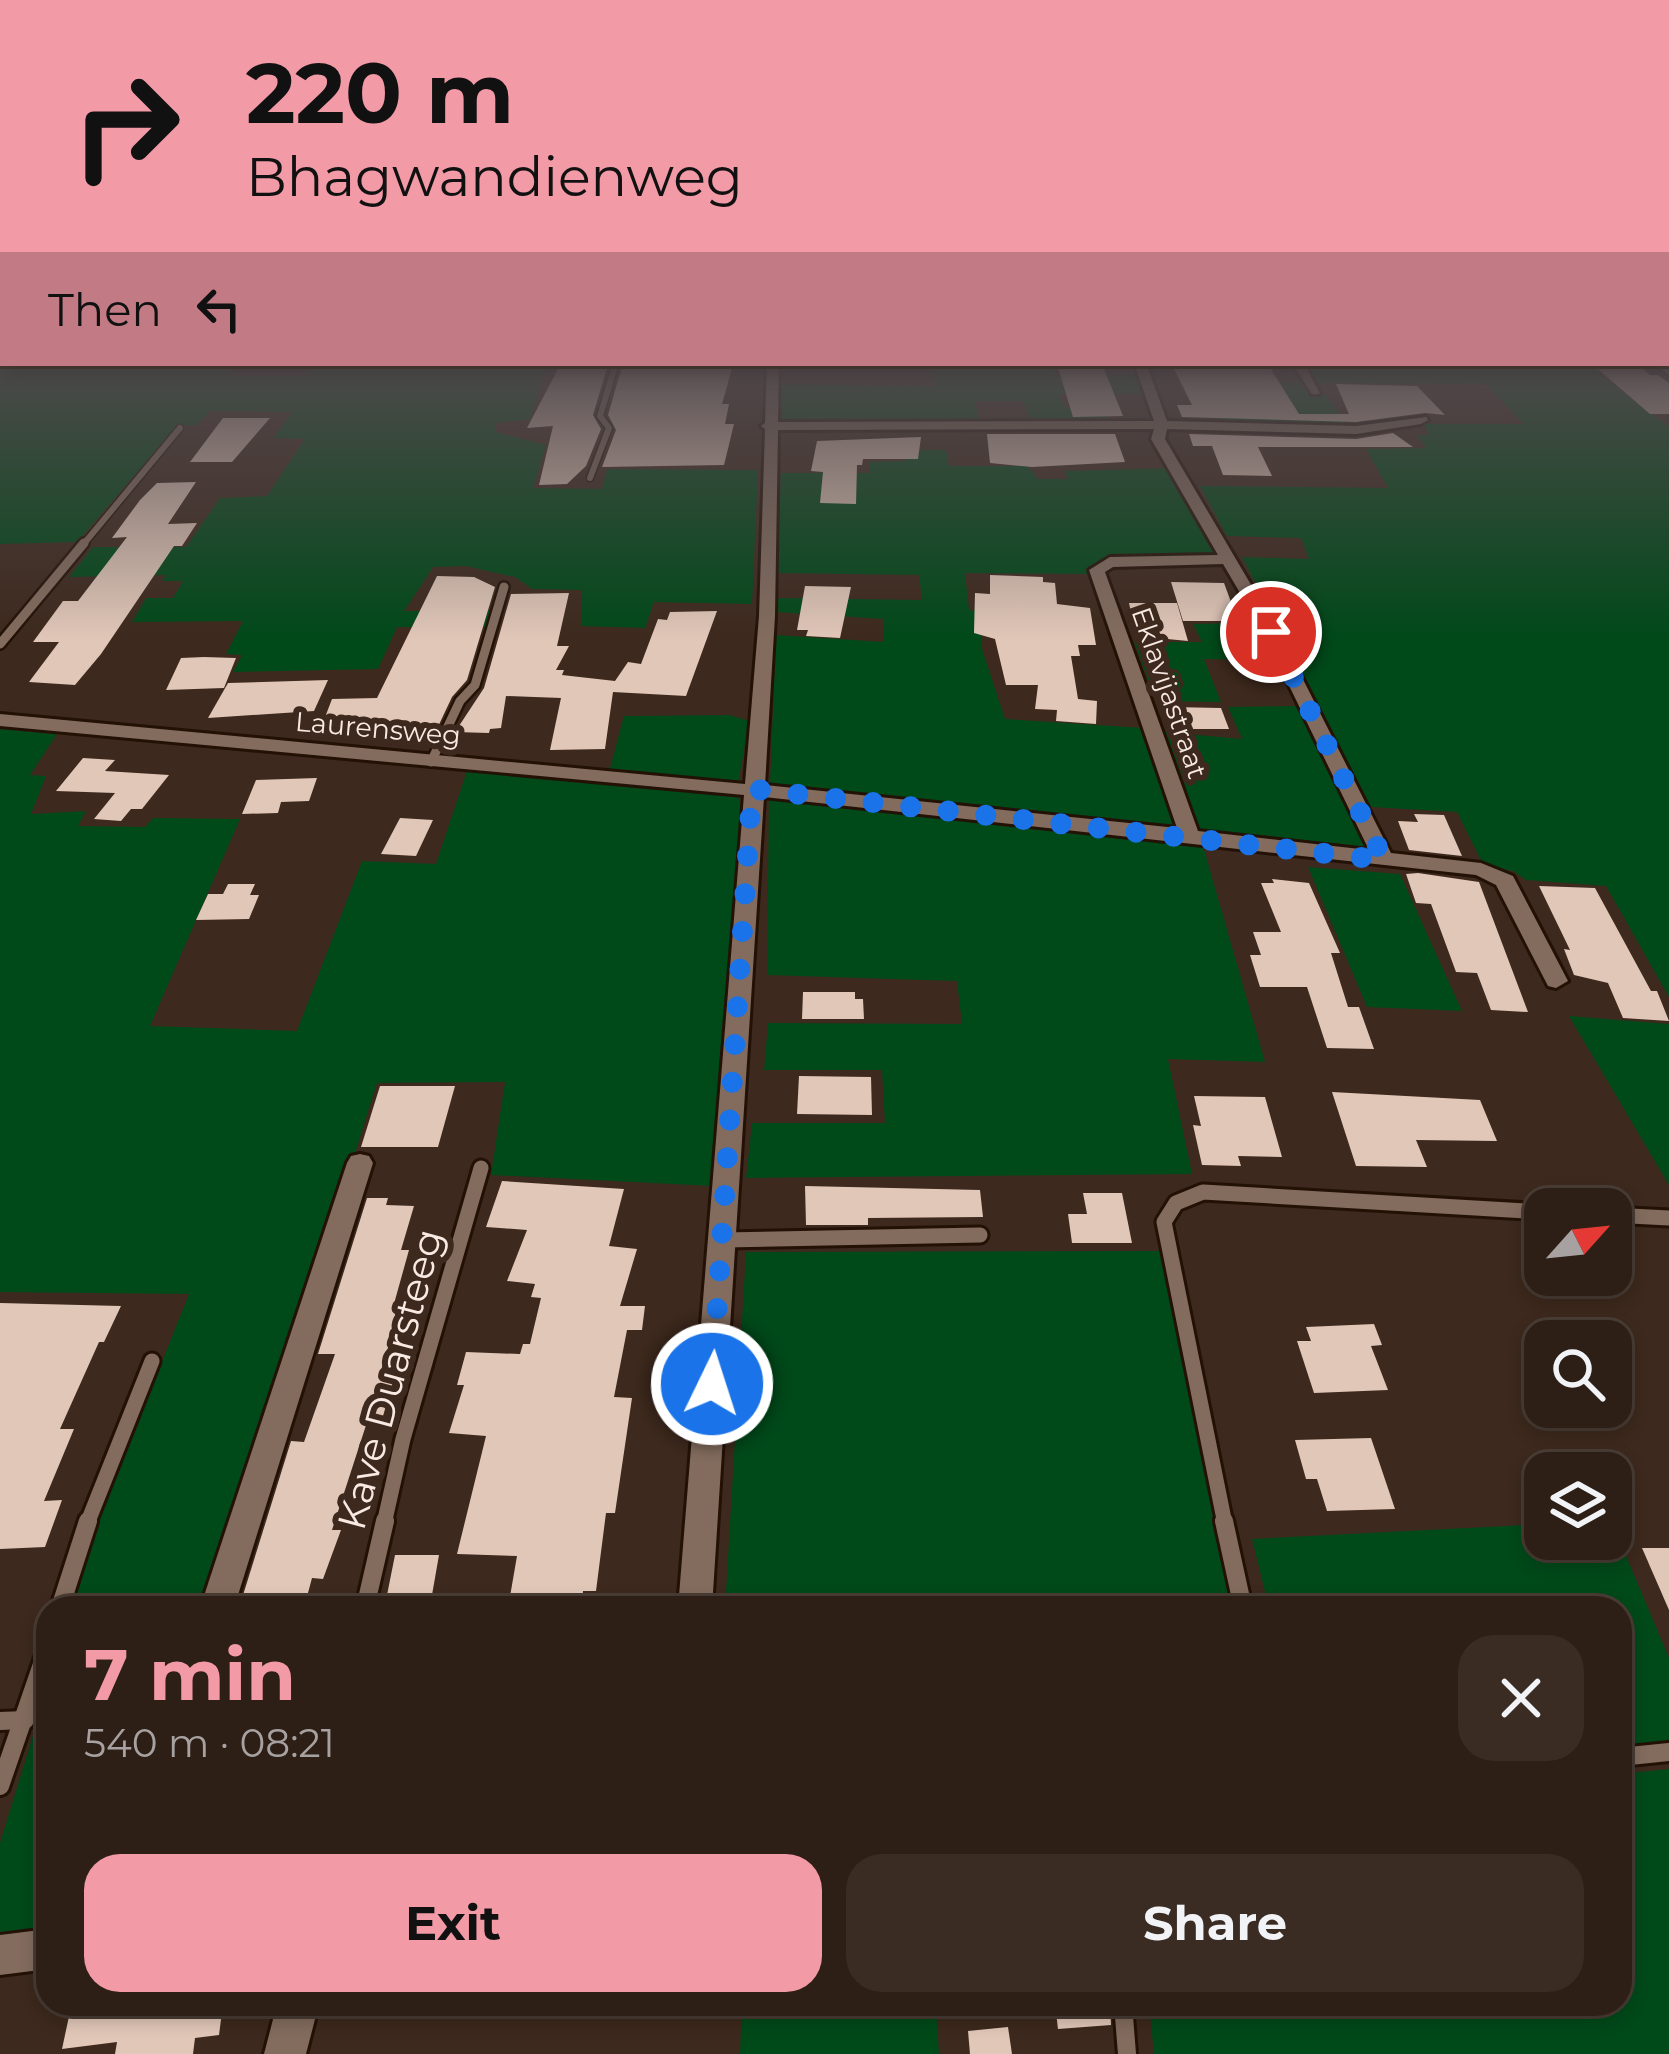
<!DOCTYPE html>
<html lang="en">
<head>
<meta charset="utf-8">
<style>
	body { margin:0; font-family:Montserrat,sans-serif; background:#3a2c23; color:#f1f3f6; height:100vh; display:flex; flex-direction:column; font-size:45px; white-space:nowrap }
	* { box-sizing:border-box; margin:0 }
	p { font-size:39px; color:#a7a2a1 }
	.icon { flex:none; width:66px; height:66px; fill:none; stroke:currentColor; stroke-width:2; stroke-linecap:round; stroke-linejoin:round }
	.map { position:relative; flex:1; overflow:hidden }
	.panel { position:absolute; left:36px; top:1596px; width:1596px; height:420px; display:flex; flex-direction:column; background:#2e1f16; border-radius:36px; box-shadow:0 6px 18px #0003,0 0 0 3px #493d35 }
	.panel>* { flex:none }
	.hud { position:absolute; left:0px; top:0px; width:1671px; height:366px; box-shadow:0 6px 18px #0003,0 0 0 3px #493d35; background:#f39aa7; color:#111; overflow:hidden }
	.needle { width:78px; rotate:63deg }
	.buttons { position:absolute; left:1524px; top:1188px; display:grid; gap:24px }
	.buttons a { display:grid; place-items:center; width:108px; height:108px; border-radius:24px; background:#2e1f16; box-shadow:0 6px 18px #0003,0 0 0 3px #493d35; font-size:60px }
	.pin { position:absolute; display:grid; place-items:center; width:102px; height:102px; color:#fff; margin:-51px; border:6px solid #fff; border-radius:50%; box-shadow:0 3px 12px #0007 }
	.me { position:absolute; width:132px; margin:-66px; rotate:4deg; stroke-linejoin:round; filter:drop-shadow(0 0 9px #0008) }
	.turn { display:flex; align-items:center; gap:42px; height:252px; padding:0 48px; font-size:54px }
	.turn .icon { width:156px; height:156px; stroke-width:2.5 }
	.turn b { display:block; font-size:84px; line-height:102px }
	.then { display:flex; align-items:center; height:114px; padding:0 48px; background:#0003; gap:24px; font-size:45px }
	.round { display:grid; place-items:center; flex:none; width:126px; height:126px; border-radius:36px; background:#3a2c23 }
	.head { display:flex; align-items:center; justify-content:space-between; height:204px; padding:0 48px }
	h1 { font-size:72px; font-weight:700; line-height:90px; color:#f39aa7 }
	.button { display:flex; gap:24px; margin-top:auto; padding:24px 48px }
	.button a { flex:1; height:138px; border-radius:36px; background:#f39aa7; color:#111; font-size:48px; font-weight:700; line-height:138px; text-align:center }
	.button a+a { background:#3a2c23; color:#f1f3f6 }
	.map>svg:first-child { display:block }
	.green { fill:#004919 }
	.building { fill:#e1c7b8 }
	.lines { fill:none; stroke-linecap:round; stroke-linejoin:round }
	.service-far3-casing { stroke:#231106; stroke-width:9 }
	.service-far2-casing { stroke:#231106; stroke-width:14 }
	.service-far1-casing { stroke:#231106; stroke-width:21 }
	.service-casing { stroke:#231106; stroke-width:24 }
	.minor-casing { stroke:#231106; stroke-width:6 }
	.service-far3 { stroke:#836c5e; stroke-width:6 }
	.service-far2 { stroke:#836c5e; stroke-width:9 }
	.service-far1 { stroke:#836c5e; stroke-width:15 }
	.service { stroke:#836c5e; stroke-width:18 }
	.minor { fill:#836c5e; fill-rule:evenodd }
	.route { stroke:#1a73e8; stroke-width:21; stroke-dasharray:0 37.8 }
	.labels { text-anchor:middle; stroke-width:12; stroke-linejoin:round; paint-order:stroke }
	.far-street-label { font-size:27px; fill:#f8eae3; stroke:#3d291d }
	.near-street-label { font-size:39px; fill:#f8eae3; stroke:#3d291d }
</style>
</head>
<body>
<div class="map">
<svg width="1669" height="2054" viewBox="0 0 1669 2054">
	<rect width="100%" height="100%" fill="#3d291d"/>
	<g class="green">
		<polygon points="0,353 3,363 235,363 229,376 306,376 315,363 548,363 530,419 494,423 496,432 546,445 533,488 602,489 607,469 758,470 752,604 654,602 645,628 581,626 581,590 532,589 515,577 466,566 433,567 404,611 492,611 486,627 397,627 378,669 233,672 242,655 226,654 243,621 132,622 146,598 173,598 183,581 162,581 166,575 69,577 93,547 186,547 220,498 267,496 305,439 273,438 292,412 210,411 197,425 177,426 77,542 0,544"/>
		<polygon points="932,363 1052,363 1057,375 1139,374 1148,393 1059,394 1066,408 1102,407 1111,424 1032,424 1023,401 975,401 980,422 782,422 782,384 935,386"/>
		<polygon points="1304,363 1587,363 1669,427 1669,997 1606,886 1526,880 1513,871 1484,866 1457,812 1371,807 1242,557 1309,559 1301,538 1227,536 1200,486 1388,488 1366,449 1426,448 1417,435 1429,435 1423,424 1524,424 1485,384 1319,383"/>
		<polygon points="1303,382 1312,393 1325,394 1349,426 1222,425 1212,407 1232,383"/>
		<polygon points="907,450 946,450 949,466 1027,466 1038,479 1069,479 1064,471 1175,468 1228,558 1104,561 1092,566 1094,574 965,573 969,610 979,611 982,649 1005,719 1144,728 1180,833 770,786 776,635 884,642 883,619 777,612 778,598 922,600 919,575 777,573 781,473 870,473 869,462 906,461"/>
		<polygon points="1258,623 1275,660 1204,659 1221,702 1156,701 1134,642 1202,642 1193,624"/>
		<polygon points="1298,706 1372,854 1197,835 1164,732 1242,739 1228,707"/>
		<polygon points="729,715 749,721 738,784 609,772 624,716"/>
		<polygon points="0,729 57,734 30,775 46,776 31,814 86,811 78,826 145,827 153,818 240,819 150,1026 297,1031 362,861 436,864 467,771 722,793 738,797 741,806 712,1186 491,1175 505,1082 377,1083 212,1608 72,1608 101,1514 189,1294 0,1292"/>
		<polygon points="769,794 1203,846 1265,1062 1168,1059 1192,1174 746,1178 752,1123 885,1123 882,1070 764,1070 768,1023 962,1024 957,981 767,975"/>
		<polygon points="1308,867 1400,874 1462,1011 1367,1007"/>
		<polygon points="1569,1016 1669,1024 1669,1185"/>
		<polygon points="1161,1251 1241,1608 725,1608 746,1252"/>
		<polygon points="1611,1520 1669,1658 1669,1742 1620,1746 1620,1608 1269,1608 1252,1539 1545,1524 1545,1539 1611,1539"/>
		<polygon points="48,1687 48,1937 0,1942 0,1843"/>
		<polygon points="1669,1769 1669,2054 1154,2054 1149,2004 1620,2004 1620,1774"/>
		<polygon points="742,2004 936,2004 939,2054 740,2054"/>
	</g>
	<g class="building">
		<polygon points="623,363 733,365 722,404 729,404 725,424 734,424 724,465 602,467 616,430 608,415"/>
		<polygon points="1267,363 1299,414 1349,414 1336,384 1417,386 1445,415 1425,413 1356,422 1182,417 1177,405 1192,405 1172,365"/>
		<polygon points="1591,363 1636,363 1650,375 1658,375 1669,383 1669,414 1650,414"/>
		<polygon points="1057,364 1102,364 1123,416 1073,417"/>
		<polygon points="607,368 593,415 601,429 586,466 567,484 539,485 553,426 527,428 558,369"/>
		<polygon points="223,418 270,418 232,462 190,462"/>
		<polygon points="1393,433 1413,447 1258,447 1272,476 1223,475 1212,446 1193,446 1189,434 1356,439"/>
		<polygon points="987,434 1115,434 1125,462 1032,467 990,463"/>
		<polygon points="921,437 918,459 863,459 862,465 857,465 856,504 820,503 823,472 811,471 817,441"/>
		<polygon points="196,482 168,524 197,523 182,546 174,546 101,654 75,685 29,682 59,642 33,642 63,601 78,601 127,537 112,538 140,500 157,483"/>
		<polygon points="990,575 1043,577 1043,582 1055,583 1057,604 1090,608 1096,645 1078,645 1080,656 1071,656 1078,699 1097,701 1096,724 1056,721 1057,710 1035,709 1038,685 1006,685 995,639 974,633 975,593 990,594"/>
		<polygon points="437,576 474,577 495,587 467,680 452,697 435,733 365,740 367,732 319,733 332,699 377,698"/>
		<polygon points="1171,582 1224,583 1238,621 1183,621"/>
		<polygon points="805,586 851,587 840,638 806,636 808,630 797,630"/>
		<polygon points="569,593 557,646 569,646 556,670 564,670 562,675 615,681 628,662 641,664 658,619 667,620 670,612 717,611 686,696 613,692 605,749 550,750 561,698 506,696 501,728 490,729 489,733 455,732 484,688 511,594"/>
		<polygon points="1129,603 1177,603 1188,641 1136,636"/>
		<polygon points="204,657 236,658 224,688 166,690 181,658"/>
		<polygon points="328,680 314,711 208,718 228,683"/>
		<polygon points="1171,707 1221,708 1229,729 1177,729"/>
		<polygon points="83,758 115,760 105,771 169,775 142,809 131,809 121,821 94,819 115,793 56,791"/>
		<polygon points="317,778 309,801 281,802 278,813 242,814 256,780"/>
		<polygon points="1414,814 1444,815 1462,856 1409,850 1398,821 1418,822"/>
		<polygon points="400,818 433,820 416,856 381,854"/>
		<polygon points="1418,873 1479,882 1528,1012 1491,1010 1477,973 1456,972 1431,904 1416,903 1406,874"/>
		<polygon points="1272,879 1309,883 1340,953 1331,953 1348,1007 1359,1007 1374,1049 1327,1048 1307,987 1260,987 1250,955 1261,955 1253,932 1281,932 1261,883 1274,883"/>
		<polygon points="228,884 255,884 250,895 259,895 249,919 196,920 208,894 223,894"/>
		<polygon points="1539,886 1595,888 1651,991 1657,991 1669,1021 1623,1018 1608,983 1574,975 1564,949 1570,950"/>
		<polygon points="803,992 855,992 855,999 863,999 864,1019 802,1019"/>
		<polygon points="799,1076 871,1077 872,1115 797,1114"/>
		<polygon points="380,1086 455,1086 438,1147 361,1147"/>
		<polygon points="1332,1092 1480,1100 1497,1141 1416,1140 1427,1167 1356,1166"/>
		<polygon points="1194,1096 1265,1097 1282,1157 1238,1156 1241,1166 1202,1165 1193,1125 1201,1126"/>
		<polygon points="502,1181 624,1189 609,1246 637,1249 620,1306 645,1306 642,1330 627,1330 614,1397 632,1398 615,1513 606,1513 596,1591 583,1591 582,1608 508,1608 517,1556 457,1554 486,1436 449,1433 464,1385 457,1385 466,1352 520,1354 523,1344 530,1344 541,1298 531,1297 535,1284 507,1281 527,1230 486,1227"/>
		<polygon points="805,1186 980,1190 983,1217 868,1218 868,1225 806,1225"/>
		<polygon points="1083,1193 1122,1193 1132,1243 1072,1243 1068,1214 1087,1214"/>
		<polygon points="367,1198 388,1198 386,1205 414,1206 401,1250 409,1250 392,1311 399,1312 379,1377 394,1378 383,1416 369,1416 332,1530 341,1530 323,1579 312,1578 304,1608 239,1608 291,1441 304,1442 335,1354 318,1354"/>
		<polygon points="0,1303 121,1306 104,1342 99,1342 60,1429 74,1429 44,1501 62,1500 45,1547 0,1549"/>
		<polygon points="1374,1324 1382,1345 1371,1346 1388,1390 1314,1393 1297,1341 1311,1341 1306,1327"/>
		<polygon points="1371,1438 1395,1509 1327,1511 1317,1479 1306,1479 1295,1440"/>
		<polygon points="1642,1548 1669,1548 1669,1610"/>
		<polygon points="395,1555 439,1555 432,1595 387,1595"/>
		<polygon points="90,2004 223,2004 219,2035 195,2038 193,2054 115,2054 117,2042 62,2049 71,2007"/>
		<polygon points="1055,2004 1110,2004 1111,2025 1058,2029"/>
		<polygon points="1008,2027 1012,2054 970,2054 968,2031"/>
	</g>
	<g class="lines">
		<g class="service-far3-casing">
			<g id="service-far3">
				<polyline points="250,367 253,363"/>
				<polyline points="590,478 609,428 600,416 616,363"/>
				<polyline points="82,546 180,428"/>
			</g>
		</g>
		<g class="service-far2-casing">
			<g id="service-far2">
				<polyline points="0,644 84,543"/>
				<polyline points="431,762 460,701 475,685 504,587"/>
			</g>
		</g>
		<g class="service-far1-casing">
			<g id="service-far1">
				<polyline points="1611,1215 1669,1218"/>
				<polyline points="724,1240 980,1235"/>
				<polyline points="87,1524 152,1361"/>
				<polyline points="384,1524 403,1439 481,1168"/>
				<polyline points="1225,1524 1164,1222 1176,1203 1203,1192 1545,1212"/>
			</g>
		</g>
		<g class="service-casing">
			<g id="service">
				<polyline points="1224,1521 1243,1608"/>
				<polyline points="60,1608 88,1521"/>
				<polyline points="365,1608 385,1521"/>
				<polyline points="0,1721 25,1720"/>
				<polyline points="1620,1757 1669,1752"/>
				<polyline points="0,1786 48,1647"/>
				<polyline points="1123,2004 1127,2054"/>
			</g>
		</g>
		<g class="minor-casing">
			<g id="minor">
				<path d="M767 363H779L778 422 1154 421 1134 363H1146L1167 421 1356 426 1426 417 1428 420 1421 424 1356 434 1167 429 1165 439 1279 632 1391 853 1481 863 1513 876 1568 981 1556 988 1548 986 1496 885 1476 875 764 797 712 1608H678L744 795 0 726V714L745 784 759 616 765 429 761 426 765 423ZM1154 429 1151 439 1218 555 1110 557 1089 570 1177 828 765 785 775 616 778 430ZM1223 564 1263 632 1369 850 1198 831 1105 572 1113 567Z"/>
				<polygon points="1292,363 1304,363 1320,394 1312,394"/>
				<polygon points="1653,363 1666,363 1669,375"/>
				<polygon points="360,1154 369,1156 373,1163 234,1608 200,1608 347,1163 351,1156"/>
				<polygon points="48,1929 48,1969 0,1975 0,1935"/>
				<polygon points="277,2004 319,2004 306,2054 264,2054"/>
			</g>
		</g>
		<use href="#service-far3" class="service-far3"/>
		<use href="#service-far2" class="service-far2"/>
		<use href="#service-far1" class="service-far1"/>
		<use href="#service" class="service"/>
		<use href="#minor" class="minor"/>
	</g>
	<linearGradient id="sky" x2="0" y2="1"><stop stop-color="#221710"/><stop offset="0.55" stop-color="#51494c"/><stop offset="1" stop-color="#51494c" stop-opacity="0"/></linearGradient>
	<rect width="1669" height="641" fill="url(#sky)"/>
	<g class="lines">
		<polyline class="route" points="712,1384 752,789 1384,860 1271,632"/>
	</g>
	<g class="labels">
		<g class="far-street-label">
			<text transform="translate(1169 693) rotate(71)" y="9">Eklavijastraat</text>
			<text transform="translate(378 729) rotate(5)" y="9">Laurensweg</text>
		</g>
		<g class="near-street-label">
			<text transform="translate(390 1379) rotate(-75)" y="14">Kave Duarsteeg</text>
		</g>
	</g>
</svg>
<div class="buttons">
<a><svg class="needle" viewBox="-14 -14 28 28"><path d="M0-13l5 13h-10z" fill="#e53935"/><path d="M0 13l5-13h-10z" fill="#a7a2a1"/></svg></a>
<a><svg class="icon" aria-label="search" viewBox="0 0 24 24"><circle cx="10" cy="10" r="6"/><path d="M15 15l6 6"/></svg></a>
<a><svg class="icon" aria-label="layers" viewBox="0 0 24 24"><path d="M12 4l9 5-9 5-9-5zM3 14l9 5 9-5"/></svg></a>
</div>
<div class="pin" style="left:1271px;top:632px;background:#d93025"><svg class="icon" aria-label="arrive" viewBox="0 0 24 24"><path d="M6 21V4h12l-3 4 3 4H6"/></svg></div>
<svg class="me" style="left:712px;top:1384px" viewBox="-20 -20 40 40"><circle r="17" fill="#1a73e8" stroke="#fff" stroke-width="3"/><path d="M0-11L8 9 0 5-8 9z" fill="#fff"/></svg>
<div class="hud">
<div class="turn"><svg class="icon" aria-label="right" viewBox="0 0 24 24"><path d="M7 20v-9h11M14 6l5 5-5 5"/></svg><div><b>220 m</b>Bhagwandienweg</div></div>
<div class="then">Then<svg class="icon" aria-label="left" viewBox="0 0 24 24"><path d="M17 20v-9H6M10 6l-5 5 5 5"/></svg></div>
</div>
<section class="panel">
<div class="head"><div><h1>7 min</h1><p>540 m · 08:21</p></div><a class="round"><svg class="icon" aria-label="close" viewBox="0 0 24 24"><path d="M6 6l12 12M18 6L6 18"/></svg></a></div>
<div class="button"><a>Exit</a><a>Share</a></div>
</section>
</div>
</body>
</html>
